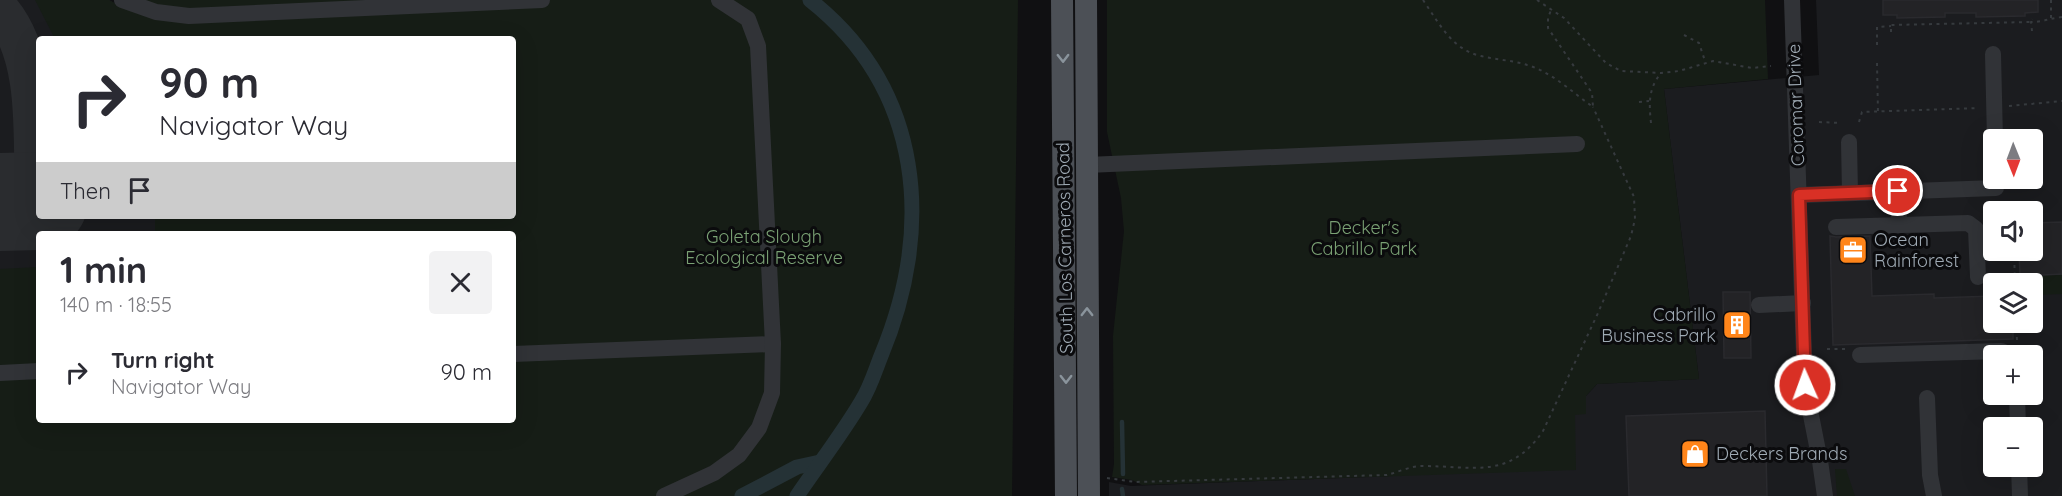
<!DOCTYPE html>
<html lang="en">
<head>
<meta charset="utf-8">
<style>
	body { margin:0; font-family:Quicksand,sans-serif; background:#f2f2f3; color:#2b2b33; height:100vh; display:flex; flex-direction:column; font-size:22px; white-space:nowrap }
	* { box-sizing:border-box; margin:0 }
	p { font-size:20px; color:#7c7c81 }
	.icon { flex:none; width:33px; height:33px; fill:none; stroke:currentColor; stroke-width:2; stroke-linecap:round; stroke-linejoin:round }
	.map { position:relative; flex:1; overflow:hidden }
	.drawer { position:absolute; left:36px; top:231px; width:480px; height:192px; display:flex; flex-direction:column; background:#fff; border-radius:6px; box-shadow:0 6px 24px #0002 }
	.drawer>* { flex:none }
	.top-card { position:absolute; left:36px; top:36px; width:480px; height:183px; border-radius:6px; box-shadow:0 6px 24px #0002; background:#fff; color:#2b2b33; overflow:hidden }
	.needle { width:39px; rotate:179deg }
	.controls { position:absolute; left:1983px; top:129px; display:grid; gap:12px }
	.controls a { display:grid; place-items:center; width:60px; height:60px; border-radius:6px; background:#fff; box-shadow:0 6px 24px #0002; font-size:30px }
	.pin { position:absolute; display:grid; place-items:center; width:51px; height:51px; color:#fff; margin:-26px; border:3px solid #fff; border-radius:50%; box-shadow:0 2px 6px #0007 }
	.me { position:absolute; width:66px; margin:-33px; rotate:358deg; stroke-linejoin:round; filter:drop-shadow(0 0 4px #0008) }
	.turn { display:flex; align-items:center; gap:21px; height:126px; padding:0 24px; font-size:27px }
	.turn .icon { width:78px; height:78px; stroke-width:2.5 }
	.turn b { display:block; font-size:42px; line-height:51px }
	.then { display:flex; align-items:center; height:57px; padding:0 24px; background:#0003; gap:12px; font-size:22px }
	.round { display:grid; place-items:center; flex:none; width:63px; height:63px; border-radius:6px; background:#f2f2f3 }
	.headline { display:flex; align-items:center; justify-content:space-between; height:102px; padding:0 24px }
	h1 { font-size:36px; font-weight:700; line-height:45px }
	ul { padding:0; list-style:none }
	li { display:flex; align-items:center; gap:18px; height:78px; padding:0 24px }
	li div { flex:1 }
	li b { display:block; font-size:22px }
	li em { font-style:normal }
	.map>svg:first-child { display:block }
	.built { fill:#1b1c1f; fill-rule:evenodd }
	.green { fill:#161d16 }
	.lines { fill:none; stroke-linecap:round; stroke-linejoin:round }
	.stream { stroke:#253236; stroke-width:4.5 }
	.canal { stroke:#253236; stroke-width:15 }
	.taxiway { stroke:#2a2c2f; stroke-width:39 }
	.runway { stroke:#2a2c2f; stroke-width:98 }
	.building { fill:#232326; stroke:#2a2a2e; stroke-width:1.5 }
	.path { stroke:#363a3e; stroke-width:2; stroke-dasharray:3 4.5; stroke-linecap:butt }
	.minor { stroke:#313337; stroke-width:16 }
	.major { stroke:#4c5056; stroke-width:22 }
	.oneway { stroke:#8a949c }
	.route-casing { stroke:#8d1f18; stroke-width:15 }
	.route { stroke:#d93025; stroke-width:10 }
	.labels { text-anchor:middle; stroke-width:6; stroke-linejoin:round; paint-order:stroke }
	.street-label { font-size:18px; fill:#9faab4; stroke:#0b0b0d }
	.park-label { font-size:18px; fill:#7aa174; stroke:#0b0b0d }
	.poi-label { font-size:18px; fill:#9faab4; stroke:#0b0b0d; text-anchor:start }
</style>
</head>
<body>
<div class="map">
<svg width="2062" height="496" viewBox="0 0 2062 496">
	<rect width="100%" height="100%" fill="#101012"/>
	<g class="built">
		<polygon points="0,0 109,0 122,7 160,39 39,39 39,216 168,216 169,234 39,234 39,325 0,327"/>
		<path d="M1816 0H2062V496H1109V482L1131 486 1391 476 1575 415 1586 396 1597 384 1699 379 1664 89 1819 75ZM1994 140H2032V178H1994ZM1994 212H2032V250H1994ZM1994 284H2032V322H1994ZM1994 356H2032V394H1994ZM1994 428H2032V466H1994Z"/>
	</g>
	<g class="green">
		<polygon points="35,0 109,0 122,7 142,0 1018,0 1012,496 0,496 0,269 39,267 39,420 513,420 513,234 155,234 155,216 513,216 513,39 55,39"/>
		<polygon points="1107,0 1765,0 1768,79 1664,89 1699,379 1597,384 1586,396 1586,414 1575,415 1576,470 1142,485 1132,480 1112,477 1114,464 1113,336 1124,231 1121,198 1107,132"/>
		<polygon points="2062,275 2062,294 2033,295 2032,284 2017,283 2017,276"/>
		<polygon points="1835,469 1846,469 1855,496 1837,496"/>
	</g>
	<g class="lines">
		<g class="stream">
			<polyline points="1122,422 1123,474"/>
			<polyline points="1122,489 1123,496"/>
		</g>
		<g class="canal">
			<polyline points="742,496 797,467 820,462"/>
			<path d="M797 496C818 465 842 434 861 402 870 388 875 371 881 356 934 229 924 90 810 0"/>
		</g>
		<path class="taxiway" d="M0 10C41 57 32 141 34 201"/>
		<polyline class="runway" points="0,202 39,201"/>
	</g>
	<g class="building">
		<polygon points="1883,0 2038,0 2038,12 2025,13 2025,16 1976,17 1976,13 1945,13 1945,17 1897,18 1897,15 1883,15"/>
		<polygon points="2062,222 2062,274 2020,276 2019,250 2032,250 2032,223"/>
		<polygon points="1830,236 1836,237 1870,236 1872,296 1934,294 1934,298 1994,296 1994,322 2013,322 2013,339 1833,345"/>
		<polygon points="1723,292 1750,292 1751,358 1724,358"/>
		<polygon points="1765,411 1767,496 1629,496 1626,416"/>
	</g>
	<g class="lines">
		<g class="path">
			<path d="M1423 0C1439 23 1452 50 1481 56 1496 60 1512 60 1527 65 1552 72 1573 93 1593 107L1592 93 1548 28V18L1551 10"/>
			<polyline points="1537,0 1564,18 1606,63 1621,71 1661,73 1679,71 1713,61 1752,68 1771,66"/>
			<polyline points="2051,0 2051,18"/>
			<path d="M2032 31 2031 22C2043 22 2051 18 2062 17"/>
			<polyline points="1891,32 1891,25 2031,22 2032,19"/>
			<polyline points="1684,35 1699,43 1705,61"/>
			<polyline points="1877,45 1877,27 1891,26"/>
			<polyline points="1877,63 1878,113"/>
			<polyline points="1639,102 1649,101"/>
			<polyline points="2009,106 2062,101"/>
			<polyline points="1819,122 1841,123"/>
			<polyline points="1859,122 1862,112 1979,108"/>
			<path d="M1651 123C1649 104 1648 89 1661 73"/>
			<polyline points="2014,250 2015,284"/>
			<polyline points="2016,322 2017,340"/>
			<polyline points="1827,349 1845,349"/>
			<path d="M1107 478 1135 482 1387 475C1398 472 1411 466 1422 466 1474 466 1509 480 1543 431L1598 313 1631 236 1635 219 1634 197 1593 107"/>
		</g>
		<g class="minor">
			<polyline points="122,0 156,12 189,16 542,0"/>
			<polyline points="1792,0 1805,385 1820,461 1825,496"/>
			<polyline points="1993,54 1995,140"/>
			<polyline points="1849,142 1850,193"/>
			<polyline points="1087,165 1577,144"/>
			<polyline points="1898,191 1899,225"/>
			<polyline points="1799,195 1996,188 1996,178"/>
			<polyline points="1836,227 1968,223 1976,229 1978,277"/>
			<polyline points="1759,305 1803,303"/>
			<polyline points="513,354 773,344"/>
			<polyline points="1860,355 2001,351 2013,356"/>
			<polyline points="0,373 39,371"/>
			<polyline points="2017,394 2018,428"/>
			<polyline points="1927,398 1930,475 1934,496"/>
			<polyline points="2019,466 2020,496"/>
			<polyline points="664,496 714,473 739,455 759,428 772,393 773,344 758,46 748,19 719,0"/>
		</g>
		<g class="major">
			<polyline points="1062,0 1066,496"/>
			<polyline points="1086,0 1089,496"/>
		</g>
	</g>
	<defs><path id="oneway-chevron" d="M-2-3.5L2.5 0L-2 3.5" fill="none" stroke-width="1.6" stroke-linecap="round" stroke-linejoin="round" transform="scale(1.5)"/></defs>
	<g class="oneway">
		<use href="#oneway-chevron" transform="translate(1063 58) rotate(89)"/>
		<use href="#oneway-chevron" transform="translate(1087 312) rotate(-90)"/>
		<use href="#oneway-chevron" transform="translate(1066 379) rotate(90)"/>
	</g>
	<g class="lines">
		<g class="route-casing">
			<polyline id="route" points="1805,385 1799,195 1898,191"/>
		</g>
		<use href="#route" class="route"/>
	</g>
	<defs>
		<g id="office-square" transform="scale(1.5)"><rect x="-9" y="-9" width="18" height="18" rx="4" fill="#ff851a" stroke="#0b0b0d"/><path d="M-6-3h4V-5.5h4V-3h4V5H-6ZM-1-4.5V-3h2v-1.5ZM-6 0V1H6V0Z" fill="#fff"/></g>
		<g id="building-square" transform="scale(1.5)"><rect x="-9" y="-9" width="18" height="18" rx="4" fill="#ff851a" stroke="#0b0b0d"/><path d="M-4-6H4V6H1V3H-1V6H-4ZM-2.5-4.3h1.7v1.8h-1.7ZM.8-4.3h1.7v1.8H.8ZM-2.5-1h1.7V.8h-1.7ZM.8-1h1.7V.8H.8Z" fill="#fff"/></g>
		<g id="shop-square" transform="scale(1.5)"><rect x="-9" y="-9" width="18" height="18" rx="4" fill="#ff851a" stroke="#0b0b0d"/><path d="M-5-2.5h2.3a2.7 3.5 0 0 1 5.4 0H5L5.5 6h-11ZM-1.5-2.5h3a1.5 2.3 0 0 0-3 0Z" fill="#fff"/></g>
	</defs>
	<g fill-rule="evenodd">
		<use href="#office-square" x="1853" y="250"/>
		<use href="#building-square" x="1737" y="325"/>
		<use href="#shop-square" x="1695" y="454"/>
	</g>
	<g class="labels">
		<g class="street-label">
			<text transform="translate(1796 105) rotate(-92)" y="6">Coromar Drive</text>
			<text transform="translate(1065 248) rotate(-91)" y="6">South Los Carneros Road</text>
		</g>
		<g class="park-label">
			<text x="1364" y="234">Decker's<tspan x="1364" dy="21">Cabrillo Park</tspan></text>
			<text x="764" y="243">Goleta Slough<tspan x="764" dy="21">Ecological Reserve</tspan></text>
		</g>
		<g class="poi-label">
			<text x="1874" y="246">Ocean<tspan x="1874" dy="21">Rainforest</tspan></text>
			<text x="1716" y="321" text-anchor="end">Cabrillo<tspan x="1716" dy="21">Business Park</tspan></text>
			<text x="1716" y="460">Deckers Brands</text>
		</g>
	</g>
</svg>
<div class="controls">
<a><svg class="needle" viewBox="-14 -14 28 28"><path d="M0-13l5 13h-10z" fill="#e53935"/><path d="M0 13l5-13h-10z" fill="#7c7c81"/></svg></a>
<a><svg class="icon" aria-label="sound" viewBox="0 0 24 24"><path d="M4 9h4l5-4v14l-5-4H4zM17 9q2 3 0 6"/></svg></a>
<a><svg class="icon" aria-label="layers" viewBox="0 0 24 24"><path d="M12 4l9 5-9 5-9-5zM3 14l9 5 9-5"/></svg></a>
<a>+</a>
<a>−</a>
</div>
<div class="pin" style="left:1898px;top:191px;background:#d93025"><svg class="icon" aria-label="arrive" viewBox="0 0 24 24"><path d="M6 21V4h12l-3 4 3 4H6"/></svg></div>
<svg class="me" style="left:1805px;top:385px" viewBox="-20 -20 40 40"><circle r="17" fill="#d93025" stroke="#fff" stroke-width="3"/><path d="M0-11L8 9 0 5-8 9z" fill="#fff"/></svg>
<div class="top-card">
<div class="turn"><svg class="icon" aria-label="right" viewBox="0 0 24 24"><path d="M7 20v-9h11M14 6l5 5-5 5"/></svg><div><b>90 m</b>Navigator Way</div></div>
<div class="then">Then<svg class="icon" aria-label="arrive" viewBox="0 0 24 24"><path d="M6 21V4h12l-3 4 3 4H6"/></svg></div>
</div>
<section class="drawer">
<div class="headline"><div><h1>1 min</h1><p>140 m · 18:55</p></div><a class="round"><svg class="icon" aria-label="close" viewBox="0 0 24 24"><path d="M6 6l12 12M18 6L6 18"/></svg></a></div>
<ul>
<li><svg class="icon" aria-label="right" viewBox="0 0 24 24"><path d="M7 20v-9h11M14 6l5 5-5 5"/></svg><div><b>Turn right</b><p>Navigator Way</p></div><em>90 m</em></li>
</ul>
</section>
</div>
</body>
</html>
